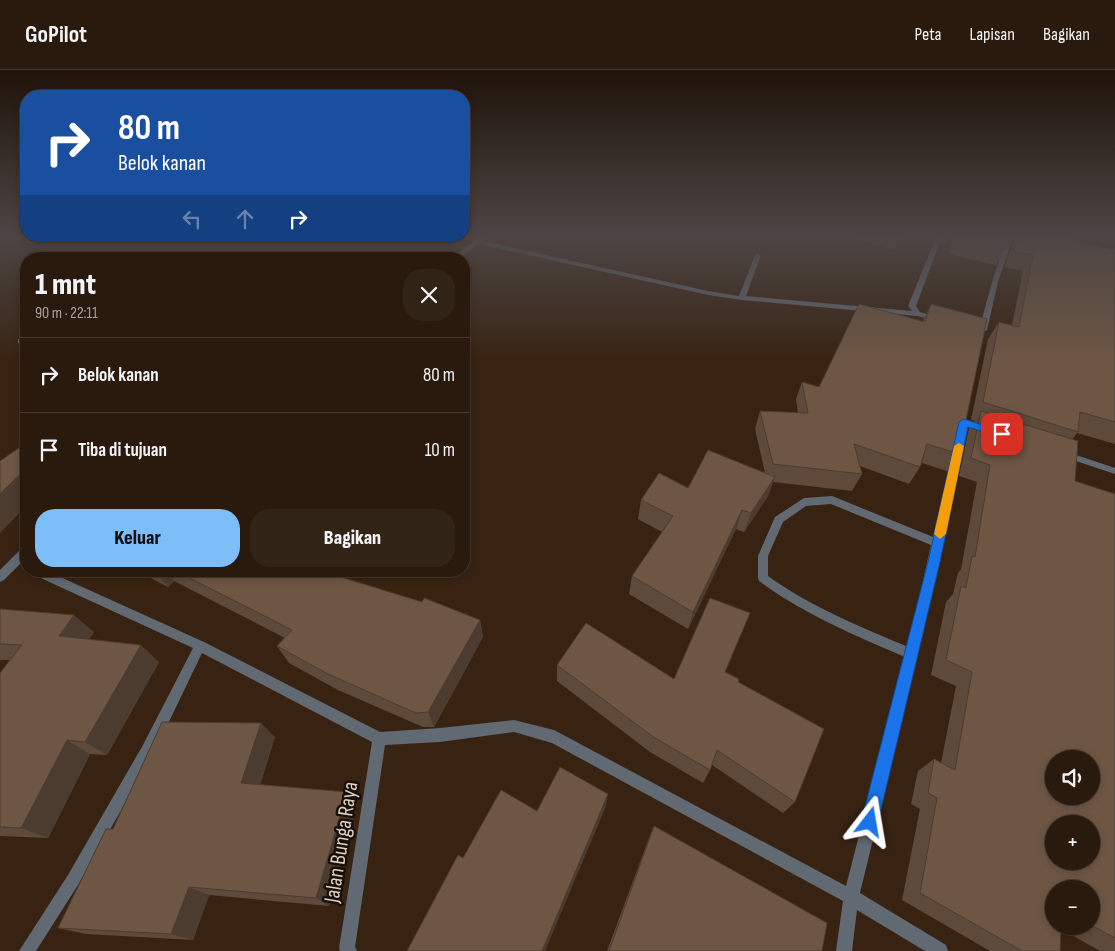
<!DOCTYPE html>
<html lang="id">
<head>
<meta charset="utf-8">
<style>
	body { margin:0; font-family:"Sofia Sans Condensed",sans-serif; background:#322317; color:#f1f3f6; height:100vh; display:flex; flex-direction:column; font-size:19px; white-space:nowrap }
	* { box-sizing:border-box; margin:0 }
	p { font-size:16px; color:#a5a19e }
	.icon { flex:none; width:28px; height:28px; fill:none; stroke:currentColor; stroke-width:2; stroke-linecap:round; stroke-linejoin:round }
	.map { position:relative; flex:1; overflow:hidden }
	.sheet { position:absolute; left:20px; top:182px; width:450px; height:325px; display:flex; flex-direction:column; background:#2a1a0e; border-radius:20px; box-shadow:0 2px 8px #0003,0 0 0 1px #46382e }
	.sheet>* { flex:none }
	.hud { position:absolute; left:20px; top:20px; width:450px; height:152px; border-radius:20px; box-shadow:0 2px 8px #0003,0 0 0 1px #46382e; background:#1a4fa0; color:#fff; overflow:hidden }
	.buttons { position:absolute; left:1045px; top:680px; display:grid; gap:10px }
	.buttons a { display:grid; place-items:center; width:55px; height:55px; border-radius:50%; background:#2a1a0e; box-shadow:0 2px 8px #0003,0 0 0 1px #46382e; font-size:25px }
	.pin { position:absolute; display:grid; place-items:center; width:42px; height:42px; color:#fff; margin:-21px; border-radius:10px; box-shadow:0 2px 8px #0006 }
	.me { position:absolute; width:55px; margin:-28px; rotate:14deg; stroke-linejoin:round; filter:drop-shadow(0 0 4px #0008) }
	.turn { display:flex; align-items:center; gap:18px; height:105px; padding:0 15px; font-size:22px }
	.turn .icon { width:65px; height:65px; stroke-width:2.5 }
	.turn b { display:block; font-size:35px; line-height:42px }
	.lanes { display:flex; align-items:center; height:48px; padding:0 15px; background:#0003; justify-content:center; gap:25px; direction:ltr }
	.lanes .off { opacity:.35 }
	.round { display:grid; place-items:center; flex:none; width:52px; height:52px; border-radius:20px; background:#322317 }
	.head { display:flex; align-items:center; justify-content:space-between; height:85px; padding:0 15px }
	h1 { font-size:30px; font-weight:800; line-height:38px }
	.action { display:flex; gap:10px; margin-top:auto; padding:10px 15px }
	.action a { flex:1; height:58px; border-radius:20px; background:#7dbef9; color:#111; font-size:20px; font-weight:800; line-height:58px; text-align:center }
	.action a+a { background:#322317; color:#f1f3f6 }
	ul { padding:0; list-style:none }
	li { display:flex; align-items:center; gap:15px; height:75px; padding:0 15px; border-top:1px solid #46382e }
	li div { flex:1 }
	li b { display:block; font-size:19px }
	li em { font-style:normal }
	header { display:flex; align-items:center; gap:30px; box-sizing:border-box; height:70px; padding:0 25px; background:#2a1a0e; border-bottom:1px solid #46382e }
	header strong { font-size:24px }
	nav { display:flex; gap:28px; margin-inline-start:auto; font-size:18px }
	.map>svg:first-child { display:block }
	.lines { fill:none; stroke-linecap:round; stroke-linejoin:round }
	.minor { fill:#616973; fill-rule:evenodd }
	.wall { fill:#5e4a3a; fill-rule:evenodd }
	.shaded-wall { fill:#4c3c30 }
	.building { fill:#6d5644; stroke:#4c3c30; fill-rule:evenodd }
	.route { fill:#1a73e8; stroke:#114b97 }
	.slow { fill:#f59e0b }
	.labels { text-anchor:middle; stroke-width:5; stroke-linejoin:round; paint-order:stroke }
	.near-street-label { font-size:22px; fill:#ded0c6; stroke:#180f08 }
</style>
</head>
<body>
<header>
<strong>GoPilot</strong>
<nav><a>Peta</a><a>Lapisan</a><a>Bagikan</a></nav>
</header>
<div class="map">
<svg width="1115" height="881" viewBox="0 0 1115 881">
	<rect width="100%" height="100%" fill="#382313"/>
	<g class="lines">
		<g class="minor">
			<polygon points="480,167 486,167 483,171 708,221 739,226 755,185 758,183 761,185 746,226 912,241 908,236 936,167 942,167 916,236 920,242 943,249 939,251 917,246 742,230 708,225 479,174 458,189 450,189"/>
			<polygon points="1007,167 1013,167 998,212 987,260 983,262 980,262 979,260 992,212"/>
			<polygon points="18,269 26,270 26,275 18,273"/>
			<path d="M959 371 964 374 918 584 860 823 946 875 948 881H925L857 840 852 881H836L843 831 552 673 514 662 440 672 385 675 355 877 357 881H340L339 878 372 672 202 583 153 685 78 815 36 881H19L68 805 143 675 193 578 32 504 31 501H47L204 572 380 662 440 658 514 650 554 660 846 816 905 587C854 565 804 544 759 511L758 508V486L775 447 804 428 832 426 933 467 954 374ZM831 434 931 475 908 577C859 556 811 537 768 506V486L783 452 806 436Z"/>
			<polygon points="1064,381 1115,398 1115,404 1061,386 1059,384 1061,382"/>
			<polygon points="26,477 26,488 4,510 0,512 0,500 22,478"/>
		</g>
	</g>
	<g class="wall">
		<polygon points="846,167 904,167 895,180"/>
		<polygon points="954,167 1009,167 1005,179 996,195 948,184"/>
		<path d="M1015 167H1076V172L1115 180V374L1077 363 1072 370 1075 411 1115 424V881H1100L1061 859 1060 881H990L902 830 920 739 911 734 918 701 934 689 941 693 956 616 931 605 946 532 953 524 958 503 961 499 977 412 959 406 969 358 975 351 971 350 988 269 999 252 1012 255 1023 201 1005 197ZM1054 819H1091V856H1054Z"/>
		<polygon points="931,234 959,384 947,401 922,393 920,397 909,414 860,396 862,404 852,421 773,412 768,426 744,462 736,459 688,559 629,524 632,506 662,462 638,449 641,430 688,418 765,403 755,359 760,341 798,343 796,329 802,312 819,317 923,251"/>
		<polygon points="137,501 322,501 480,550 483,567 434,657 423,657 338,620 289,593 277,576 285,568 174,511 168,517"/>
		<polygon points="0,539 94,562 89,569 159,592 107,685 90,684 48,768 0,766 0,603 10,590 0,590"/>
		<polygon points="557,595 674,609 725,602 738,612 795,732 783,743 712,695 710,700 703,713 650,682 557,611"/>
		<polygon points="275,667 260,715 347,722 357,734 329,836 209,825 193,870 86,864 58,858 113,759"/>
		<polygon points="654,756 822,881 607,881 649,768"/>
	</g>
	<g class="shaded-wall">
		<polygon points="901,167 904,167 895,180 899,171"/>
		<polygon points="26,398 26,436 0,463 0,424"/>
		<polygon points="775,407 768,426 744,462 751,443"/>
		<polygon points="742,440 736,459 688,559 693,542"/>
		<polygon points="154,501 166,501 174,511 168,517"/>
		<polygon points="74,545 94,562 80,582 59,566"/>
		<polygon points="480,550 483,567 434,657 428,642"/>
		<polygon points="141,575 159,592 107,685 85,672"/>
		<polygon points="261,653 275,667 256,726 241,713"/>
		<polygon points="67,670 90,684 48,768 21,758"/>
		<polygon points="347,722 357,734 329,836 316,828"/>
		<polygon points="608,724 606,736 545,881 542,881"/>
		<polygon points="189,817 209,825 193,870 171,864"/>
	</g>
	<g class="building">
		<polygon points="884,167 901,167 899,171"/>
		<polygon points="956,167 1009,167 1005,179"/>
		<polygon points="1019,167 1076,167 1076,172 1115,180 1115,352 1080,342 1078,362 983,332 999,252 1019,257 1033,185 1014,181"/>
		<polygon points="859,234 925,252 931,234 987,249 959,384 927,374 920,397 854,374 862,404 773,394 760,341 808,343 802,312 819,317"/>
		<path d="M981 341 1078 371 1075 411 1115 424V868L1091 855V819H1054V856H1061L1060 881H1022L920 823 937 728 928 723 934 689 955 700 972 602 946 590 961 516 966 518 972 486 975 487 990 395 971 388ZM1054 689H1091V726H1054ZM1054 754H1091V791H1054Z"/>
		<polygon points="26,373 26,398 0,424 0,391"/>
		<polygon points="708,380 775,407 751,443 742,440 693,542 632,506 673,446 641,430 659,403 688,418"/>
		<polygon points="176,501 321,501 422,532 424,528 480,550 428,642 416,643 328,604 277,576 292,560"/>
		<polygon points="710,528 750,543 725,602 739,609 738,612 824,659 795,732 717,680 710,700 655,668 557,595 586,553 674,609"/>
		<polygon points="0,539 74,545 59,566 141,575 85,672 67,670 21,758 0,757 0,603 22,575 0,574"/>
		<polygon points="162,652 261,653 241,713 347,722 316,828 189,817 171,864 58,858 106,759 113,759"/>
		<polygon points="560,697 608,724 542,881 407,881 458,785 463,788 501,720 537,741"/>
		<polygon points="654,756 827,853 822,881 609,881"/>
	</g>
	<linearGradient id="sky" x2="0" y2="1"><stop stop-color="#1f130a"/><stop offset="0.57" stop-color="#4d4544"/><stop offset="1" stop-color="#4d4544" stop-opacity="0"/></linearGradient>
	<rect width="1115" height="291" fill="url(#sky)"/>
	<polygon class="route" points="964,349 1005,362 1007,364 1002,368 968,357 940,492 878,752 875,758 870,761 864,758 861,752 928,492 959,352"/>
	<polygon class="slow" points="959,373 964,376 946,464 940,469 934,464 954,376"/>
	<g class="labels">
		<g class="near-street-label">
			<text transform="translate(340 772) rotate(-81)" y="8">Jalan Bunga Raya</text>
		</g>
	</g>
</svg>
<div class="buttons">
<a><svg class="icon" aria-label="sound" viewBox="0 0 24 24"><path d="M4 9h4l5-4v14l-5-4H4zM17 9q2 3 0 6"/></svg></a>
<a>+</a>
<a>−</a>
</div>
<div class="pin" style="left:1002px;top:364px;background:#d93025"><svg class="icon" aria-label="arrive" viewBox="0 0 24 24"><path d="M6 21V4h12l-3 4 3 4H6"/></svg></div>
<svg class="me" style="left:870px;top:752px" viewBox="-20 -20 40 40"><path d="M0-17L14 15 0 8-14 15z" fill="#1a73e8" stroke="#fff" stroke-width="4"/></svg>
<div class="hud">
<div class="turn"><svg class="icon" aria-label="right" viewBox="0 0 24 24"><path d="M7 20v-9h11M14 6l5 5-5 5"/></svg><div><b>80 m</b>Belok kanan</div></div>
<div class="lanes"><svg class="icon off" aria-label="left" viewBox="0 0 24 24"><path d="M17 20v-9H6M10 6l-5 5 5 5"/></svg><svg class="icon off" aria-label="ahead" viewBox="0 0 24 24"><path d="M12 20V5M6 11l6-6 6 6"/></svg><svg class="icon" aria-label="right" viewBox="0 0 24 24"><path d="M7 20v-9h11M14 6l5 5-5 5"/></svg></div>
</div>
<section class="sheet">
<div class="head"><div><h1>1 mnt</h1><p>90 m · 22:11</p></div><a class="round"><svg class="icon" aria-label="close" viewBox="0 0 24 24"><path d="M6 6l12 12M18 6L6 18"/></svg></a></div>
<ul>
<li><svg class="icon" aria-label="right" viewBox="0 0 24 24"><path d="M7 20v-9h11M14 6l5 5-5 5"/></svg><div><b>Belok kanan</b></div><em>80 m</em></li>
<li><svg class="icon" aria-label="arrive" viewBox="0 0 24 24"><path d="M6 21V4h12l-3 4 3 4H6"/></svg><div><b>Tiba di tujuan</b></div><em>10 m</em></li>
</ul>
<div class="action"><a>Keluar</a><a>Bagikan</a></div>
</section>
</div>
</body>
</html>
